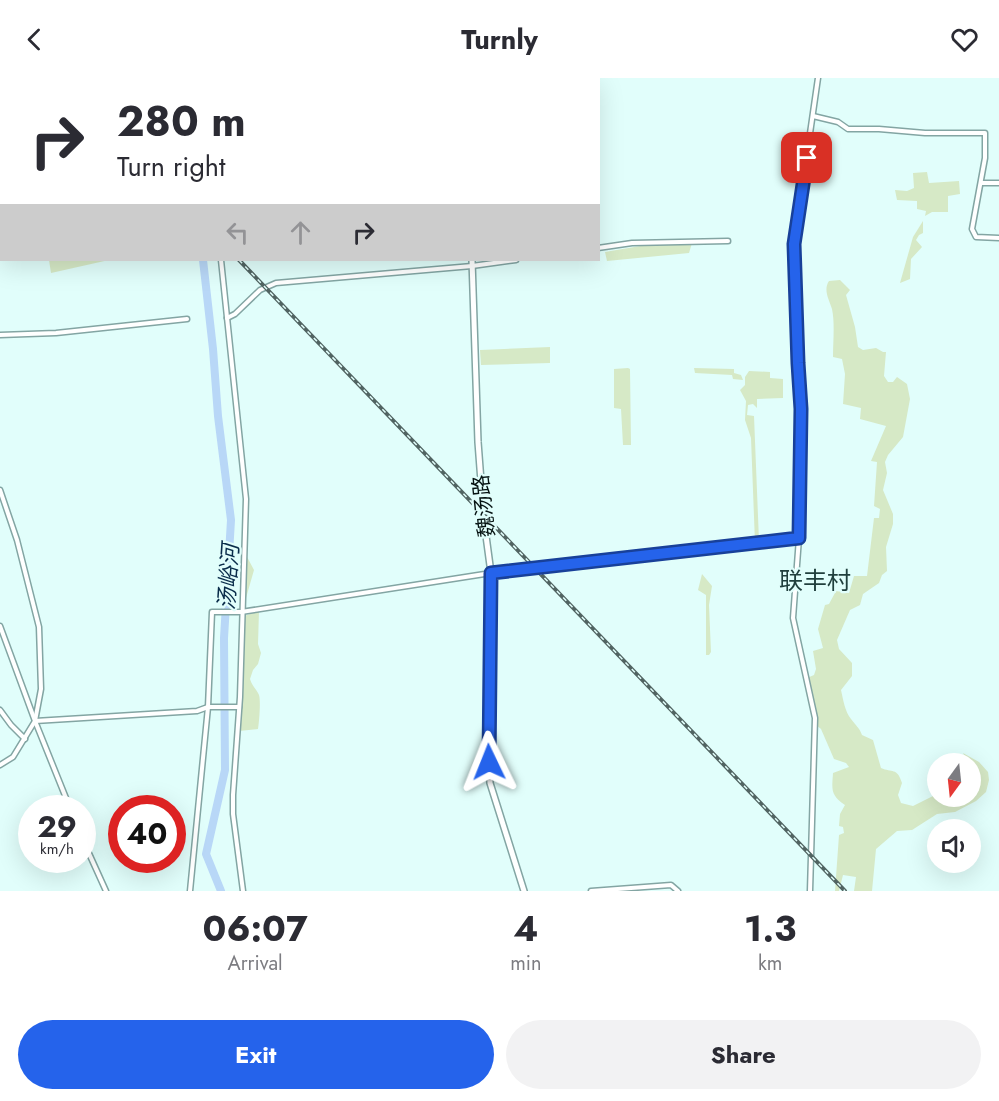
<!DOCTYPE html>
<html lang="en">
<head>
<meta charset="utf-8">
<style>
	body { margin:0; font-family:Jost,"Noto Sans SC",sans-serif; background:#f2f2f3; color:#2b2b33; height:100vh; display:flex; flex-direction:column; font-size:22px; white-space:nowrap }
	* { box-sizing:border-box; margin:0 }
	p { font-size:20px; color:#7c7c81 }
	.icon { flex:none; width:33px; height:33px; fill:none; stroke:currentColor; stroke-width:2; stroke-linecap:round; stroke-linejoin:round }
	.map { position:relative; height:813px; overflow:hidden }
	.side { display:flex; flex-direction:column; background:#fff; flex:1 }
	.side>* { flex:none }
	.hud { position:absolute; left:0px; top:0px; width:600px; height:183px; box-shadow:0 6px 24px #0002; background:#fff; color:#2b2b33; overflow:hidden }
	.needle { width:39px; rotate:195deg }
	.buttons { position:absolute; left:927px; top:675px; display:grid; gap:12px }
	.buttons a { display:grid; place-items:center; width:54px; height:54px; border-radius:50%; background:#fff; box-shadow:0 6px 24px #0002; font-size:30px }
	.speed { position:absolute; left:18px; top:717px; display:flex; gap:12px; font-size:30px; font-weight:700; text-align:center }
	.speed>* { display:grid; place-content:center; width:78px; height:78px; border-radius:50%; background:#fff; box-shadow:0 6px 24px #0002; line-height:1 }
	.speed small { font-size:15px; font-weight:400 }
	.speed .limit { border:9px solid #d22; background:#fff; color:#111 }
	.pin { position:absolute; display:grid; place-items:center; width:51px; height:51px; color:#fff; margin:-26px; border-radius:12px; box-shadow:0 3px 9px #0006 }
	.me { position:absolute; width:66px; margin:-33px; rotate:358deg; stroke-linejoin:round; filter:drop-shadow(0 0 4px #0008) }
	.turn { display:flex; align-items:center; gap:21px; height:126px; padding:0 18px; font-size:27px }
	.turn .icon { width:78px; height:78px; stroke-width:2.5 }
	.turn b { display:block; font-size:42px; line-height:51px }
	.lanes { display:flex; align-items:center; height:57px; padding:0 18px; background:#0003; justify-content:center; gap:30px; direction:ltr }
	.lanes .off { opacity:.35 }
	.eta { display:flex; justify-content:space-evenly; align-items:center; height:102px; text-align:center }
	.eta b { font-size:36px; font-weight:700; line-height:42px }
	.primary-button { display:flex; gap:12px; margin-top:auto; padding:12px 18px }
	.primary-button a { flex:1; height:69px; border-radius:36px; background:#2563eb; color:#fff; font-size:24px; font-weight:700; line-height:69px; text-align:center }
	.primary-button a+a { background:#f2f2f3; color:#2b2b33 }
	header { display:flex; justify-content:space-between; align-items:center; height:78px; padding:0 18px; background:#fff; font-size:27px; font-weight:700 }
	.map>svg:first-child { display:block }
	.green { fill:#d6e9c6 }
	.lines { fill:none; stroke-linecap:round; stroke-linejoin:round }
	.river { stroke:#b8d7f7; stroke-width:8 }
	.street-casing { stroke:#83a5a3; stroke-width:7 }
	.secondary-casing { stroke:#83a5a3; stroke-width:8 }
	.street { stroke:#fff; stroke-width:4 }
	.secondary { stroke:#fff; stroke-width:5 }
	.rail-casing { stroke:#516462; stroke-width:4 }
	.rail { stroke:#e1fefb; stroke-width:1.5; stroke-dasharray:4.5; stroke-linecap:butt }
	.route-casing { stroke:#184099; stroke-width:15 }
	.route { stroke:#2563eb; stroke-width:10 }
	.labels { text-anchor:middle; stroke-width:4.5; stroke-linejoin:round; paint-order:stroke }
	.street-label { font-size:21px; fill:#061312; stroke:#e1fefb }
	.water-label { font-size:22px; font-style:italic; fill:#092c4a; stroke:#e1fefb }
	.quarter-label { font-size:24px; fill:#203f3d; stroke:#e1fefb }
</style>
</head>
<body>
<header><svg class="icon" aria-label="back" viewBox="0 0 24 24"><path d="M15 5l-7 7 7 7"/></svg>Turnly<svg class="icon" aria-label="heart" viewBox="0 0 24 24"><path d="M12 20l-8-8c-3-5 5-10 8-4 3-6 11-1 8 4z"/></svg></header>
<div class="map">
<svg width="999" height="813" viewBox="0 0 999 813">
	<rect width="100%" height="100%" fill="#e1fefb"/>
	<g class="green">
		<polygon points="927,94 929,105 959,103 960,116 948,118 948,134 932,134 925,138 926,133 917,131 917,123 897,122 895,112 907,113 914,110 913,95"/>
		<polygon points="923,143 923,155 919,157 916,162 922,169 911,181 910,201 900,205 913,159"/>
		<polygon points="692,165 689,175 607,183 605,174 646,167"/>
		<polygon points="49,182 109,182 51,195"/>
		<path d="M840 202 850 212 846 217 855 249 858 269 863 272 876 270 883 274H886L884 298 888 304H893L897 299 907 306 910 321 903 359 888 377 885 384 887 395 883 412 893 436V446L886 469 887 493 882 497 879 505 863 516 860 527 850 532 837 562 839 571 852 585V598L841 612C843 621 845 634 851 641 856 648 859 649 862 657L873 662 881 690C892 695 897 689 902 705L898 717 901 725 913 728 937 716 938 718H970L973 700 970 686 968 685 963 675 979 684 988 694 989 702 986 714 976 723 955 734 937 736 912 752 897 753 876 771 872 813H854L856 799 843 797 839 813H835L839 757 844 755 843 749 839 748 840 736 845 727C830 717 832 711 833 695L849 689 846 685 834 681 821 651 816 647 807 600 814 597 816 591 813 573 823 570 818 551 825 527 829 526 836 513 849 515 854 498H867L874 440H879L880 431 874 428 877 384 871 383 886 348 860 341 861 330 843 326 845 296 842 281 833 279C833 264 835 245 832 231 829 221 823 212 829 203Z"/>
		<polygon points="550,269 550,285 481,287 480,272"/>
		<polygon points="628,290 630,291 631,367 623,367 621,331 614,330 614,291"/>
		<polygon points="694,290 734,291 734,295 741,297 743,302 733,301 732,297 695,295"/>
		<polygon points="749,293 770,294 770,300 783,301 783,320 757,321 757,330 753,326 748,327 747,337 754,338 759,463 755,465 751,360 745,342 746,323 740,312 745,307 745,299"/>
		<polygon points="246,477 254,492 244,527 246,478"/>
		<polygon points="702,496 712,508 709,527 711,574 709,577 706,577 706,517 698,512"/>
		<path d="M259 533 258 566 261 575 258 586 253 592 250 601C252 608 257 612 259 617 261 623 259 645 258 651L239 653 244 538Z"/>
	</g>
	<g class="lines">
		<g class="river">
			<polyline points="198,0 198,2"/>
			<polyline points="203,182 213,271 218,338 231,442 224,560 225,692 206,776 221,813"/>
		</g>
		<g class="street-casing">
			<g id="street">
				<polyline points="6,0 6,2"/>
				<polyline points="214,0 214,2"/>
				<polyline points="813,38 838,44 848,51 879,51 925,55 985,55 985,80 972,151 976,159 999,160"/>
				<polyline points="982,105 999,105"/>
				<polyline points="0,108 2,104"/>
				<polyline points="598,170 632,165 728,163"/>
				<polyline points="221,182 246,421 240,619 233,717 233,736 243,813"/>
				<polyline points="227,240 235,236 260,212 276,205 472,188 516,182"/>
				<polyline points="0,257 56,255 187,241"/>
				<polyline points="0,412 17,462 39,549 41,611 35,643 70,730"/>
				<polyline points="0,548 35,643 13,679 0,687"/>
				<polyline points="0,632 11,647 25,661"/>
				<polyline points="35,643 197,633 208,629 239,629"/>
				<polyline points="82,760 106,813"/>
				<polyline points="190,813 208,629 212,534 241,534 491,495 799,460"/>
				<polyline points="591,813 671,807 678,813"/>
				<polyline points="810,813 815,640 793,540 799,460 801,331 797,285 794,166 818,0"/>
			</g>
		</g>
		<g class="secondary-casing">
			<g id="secondary">
				<polyline points="466,0 466,2"/>
				<polyline points="472,182 478,364 484,443 491,495 488,664 490,705 524,813"/>
			</g>
		</g>
		<use href="#street" class="street"/>
		<use href="#secondary" class="secondary"/>
		<g class="rail-casing">
			<g id="rail">
				<polyline points="64,0 66,2"/>
				<polyline points="239,182 845,813"/>
			</g>
		</g>
		<use href="#rail" class="rail"/>
	</g>
	<g class="lines">
		<g class="route-casing">
			<polyline id="route" points="489,684 491,495 799,460 801,331 798,285 794,166 807,80"/>
		</g>
		<use href="#route" class="route"/>
	</g>
	<g class="labels">
		<g class="street-label">
			<text transform="translate(484 428) rotate(-96)" y="7">魏汤路</text>
		</g>
		<g class="water-label">
			<text transform="translate(228 499) rotate(-86)" y="8">汤峪河</text>
		</g>
		<g class="quarter-label">
			<text x="815" y="511">联丰村</text>
		</g>
	</g>
</svg>
<div class="buttons">
<a><svg class="needle" viewBox="-14 -14 28 28"><path d="M0-13l5 13h-10z" fill="#e53935"/><path d="M0 13l5-13h-10z" fill="#7c7c81"/></svg></a>
<a><svg class="icon" aria-label="sound" viewBox="0 0 24 24"><path d="M4 9h4l5-4v14l-5-4H4zM17 9q2 3 0 6"/></svg></a>
</div>
<div class="speed"><div>29<small>km/h</small></div><div class="limit">40</div></div>
<div class="pin" style="left:807px;top:80px;background:#d93025"><svg class="icon" aria-label="arrive" viewBox="0 0 24 24"><path d="M6 21V4h12l-3 4 3 4H6"/></svg></div>
<svg class="me" style="left:489px;top:684px" viewBox="-20 -20 40 40"><path d="M0-17L14 15 0 8-14 15z" fill="#2563eb" stroke="#fff" stroke-width="4"/></svg>
<div class="hud">
<div class="turn"><svg class="icon" aria-label="right" viewBox="0 0 24 24"><path d="M7 20v-9h11M14 6l5 5-5 5"/></svg><div><b>280 m</b>Turn right</div></div>
<div class="lanes"><svg class="icon off" aria-label="left" viewBox="0 0 24 24"><path d="M17 20v-9H6M10 6l-5 5 5 5"/></svg><svg class="icon off" aria-label="ahead" viewBox="0 0 24 24"><path d="M12 20V5M6 11l6-6 6 6"/></svg><svg class="icon" aria-label="right" viewBox="0 0 24 24"><path d="M7 20v-9h11M14 6l5 5-5 5"/></svg></div>
</div>
</div>
<section class="side">
<div class="eta">
<div><b>06:07</b><p>Arrival</p></div>
<div><b>4</b><p>min</p></div>
<div><b>1.3</b><p>km</p></div>
</div>
<div class="primary-button"><a>Exit</a><a>Share</a></div>
</section>
</body>
</html>
